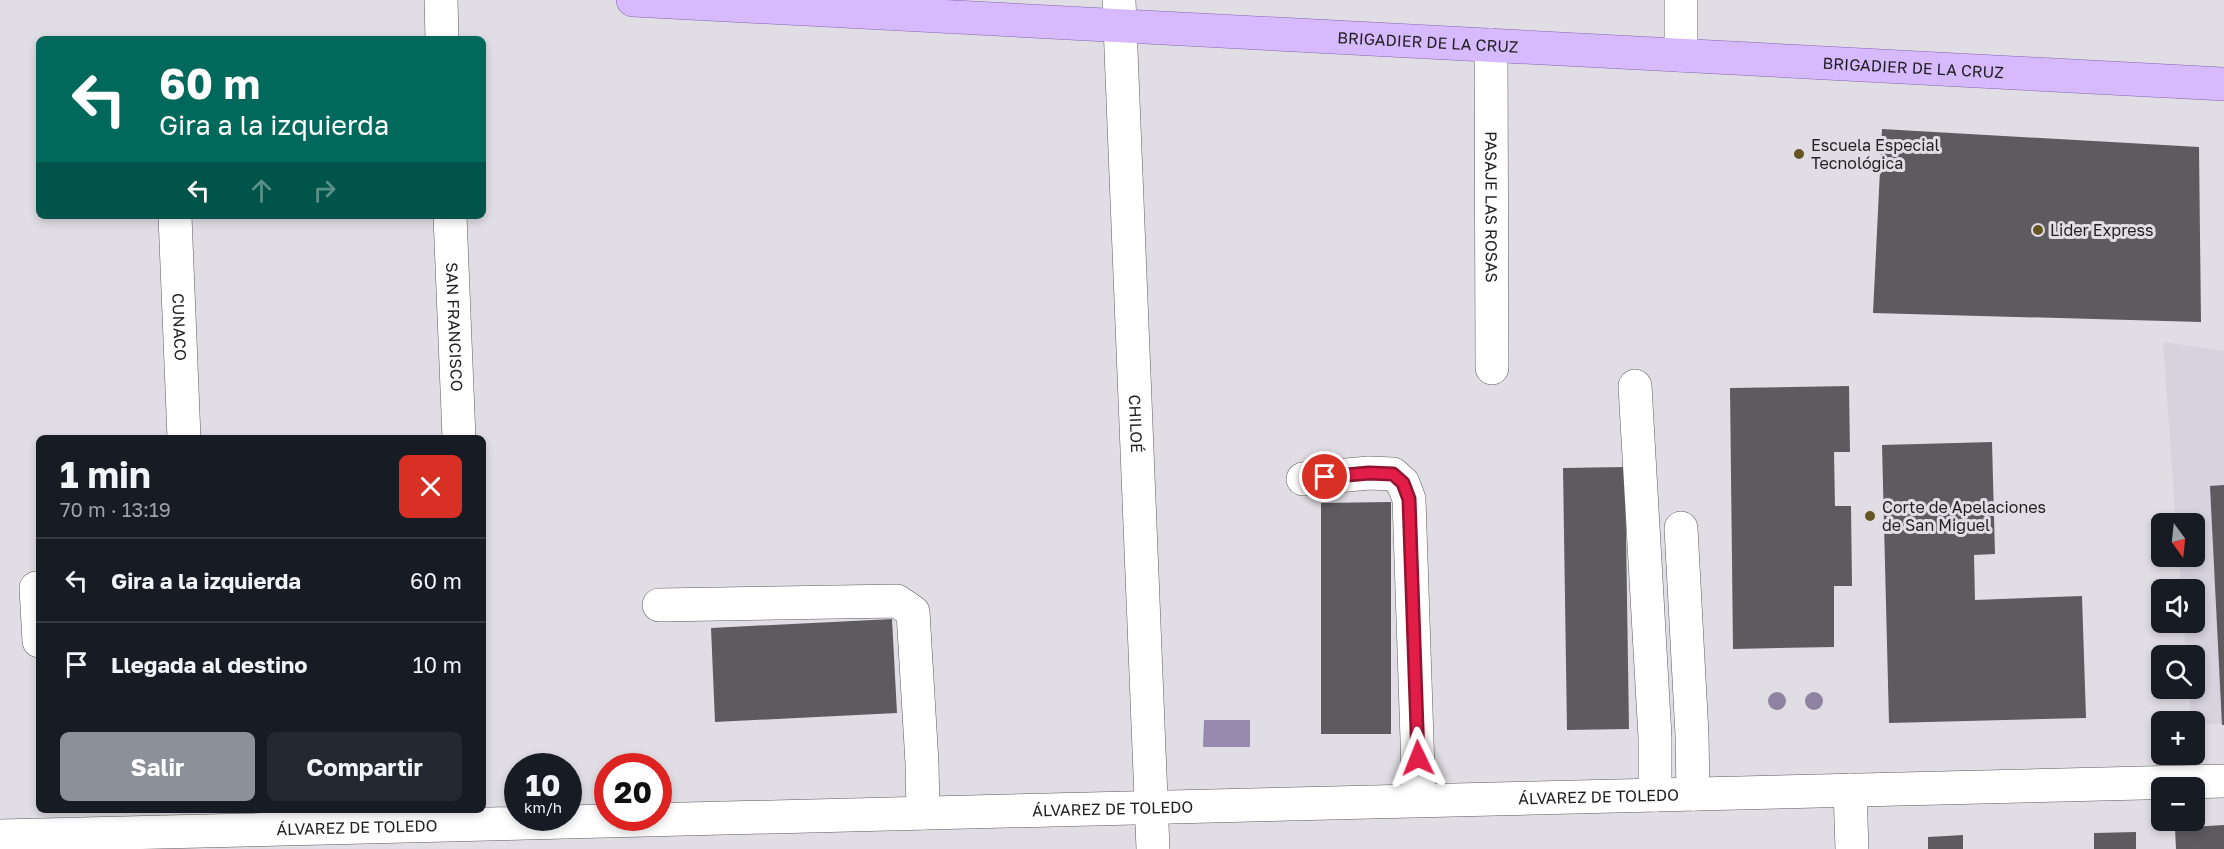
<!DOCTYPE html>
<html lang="es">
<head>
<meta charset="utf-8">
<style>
	body { margin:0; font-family:"Golos Text",sans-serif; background:#242831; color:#f1f3f6; height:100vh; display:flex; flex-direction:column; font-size:22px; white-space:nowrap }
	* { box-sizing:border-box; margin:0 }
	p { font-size:20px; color:#9ea1a6 }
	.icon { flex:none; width:33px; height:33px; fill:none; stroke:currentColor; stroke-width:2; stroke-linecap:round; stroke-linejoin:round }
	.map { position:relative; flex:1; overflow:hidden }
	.panel { position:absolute; left:36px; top:435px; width:450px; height:378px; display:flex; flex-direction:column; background:#171b24; border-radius:9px; box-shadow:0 3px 9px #0003 }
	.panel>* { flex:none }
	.banner { position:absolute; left:36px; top:36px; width:450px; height:183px; border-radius:9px; box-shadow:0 3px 9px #0003; background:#00695c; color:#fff; overflow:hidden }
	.needle { width:39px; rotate:165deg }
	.buttons { position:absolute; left:2151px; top:513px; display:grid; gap:12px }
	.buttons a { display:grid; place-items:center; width:54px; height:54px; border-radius:9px; background:#171b24; box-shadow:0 3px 9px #0003; font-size:30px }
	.speed { position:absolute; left:504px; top:753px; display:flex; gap:12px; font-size:30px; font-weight:700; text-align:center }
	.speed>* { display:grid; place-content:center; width:78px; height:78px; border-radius:50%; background:#171b24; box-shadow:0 3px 9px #0003; line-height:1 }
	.speed small { font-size:15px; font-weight:400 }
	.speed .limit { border:9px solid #d22; background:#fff; color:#111 }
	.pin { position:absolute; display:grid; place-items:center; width:51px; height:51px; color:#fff; margin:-26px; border:3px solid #fff; border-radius:50%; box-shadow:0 2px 6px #0007 }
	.me { position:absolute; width:66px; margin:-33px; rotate:358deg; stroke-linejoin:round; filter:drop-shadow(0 0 4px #0008) }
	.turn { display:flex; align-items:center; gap:21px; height:126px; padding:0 24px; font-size:27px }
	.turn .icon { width:78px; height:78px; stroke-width:2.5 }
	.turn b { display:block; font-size:42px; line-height:51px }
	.lanes { display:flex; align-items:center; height:57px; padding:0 24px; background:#0003; justify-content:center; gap:30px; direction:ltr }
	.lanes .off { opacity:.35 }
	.round { display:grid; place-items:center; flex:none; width:63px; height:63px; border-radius:9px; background:#242831 }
	.overview { display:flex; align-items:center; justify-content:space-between; height:102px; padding:0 24px }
	h1 { font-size:36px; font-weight:700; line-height:45px }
	.action { display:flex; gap:12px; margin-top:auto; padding:12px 24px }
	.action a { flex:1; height:69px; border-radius:9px; background:#8c9099; color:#fff; font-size:24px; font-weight:700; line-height:69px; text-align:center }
	.action a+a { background:#242831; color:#f1f3f6 }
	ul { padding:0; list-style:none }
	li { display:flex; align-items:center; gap:18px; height:84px; padding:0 24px; border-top:2px solid #363941 }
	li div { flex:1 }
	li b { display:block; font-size:22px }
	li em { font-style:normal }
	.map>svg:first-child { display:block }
	.built { fill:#d6d2de }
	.water { fill:#988aaf }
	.building { fill:#5d5b60 }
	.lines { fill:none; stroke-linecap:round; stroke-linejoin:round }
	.minor-casing { stroke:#5c5a5e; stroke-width:34 }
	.major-casing { stroke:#8665b1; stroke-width:34 }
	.minor { stroke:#fff; stroke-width:33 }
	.major { stroke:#d7b9fe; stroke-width:33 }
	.tree { fill:#8f82a0 }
	.route-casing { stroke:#92132f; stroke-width:15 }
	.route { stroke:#e11d48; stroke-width:10 }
	.poi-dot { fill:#645522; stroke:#e0dee4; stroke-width:2 }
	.labels { text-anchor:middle; stroke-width:6; stroke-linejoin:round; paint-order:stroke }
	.street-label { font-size:16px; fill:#201f21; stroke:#e0dee4 }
	.poi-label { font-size:16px; fill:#201f21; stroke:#e0dee4; text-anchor:start }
</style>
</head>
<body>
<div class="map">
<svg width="2224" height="849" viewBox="0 0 2224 849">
	<rect width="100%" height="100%" fill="#e0dee4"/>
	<polygon class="built" points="2163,342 2224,351 2224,724 2195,724 2194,722 2191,721 2189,689 2194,688 2194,656 2186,655 2184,623 2194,622 2194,590 2181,589 2179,557 2194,556 2194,524 2176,523"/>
	<polygon class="water" points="1204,720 1250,720 1250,747 1203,747"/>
	<g class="building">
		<polygon points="1882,129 2199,147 2201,322 1873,313"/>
		<polygon points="1849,386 1850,452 1834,452 1835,506 1851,506 1852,586 1834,586 1834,647 1733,649 1730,388"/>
		<polygon points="1992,442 1995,554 1974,555 1975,600 2082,596 2086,718 1889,723 1882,445"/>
		<polygon points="1625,467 1629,729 1567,730 1563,468"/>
		<polygon points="2224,485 2224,725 2222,725 2210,486"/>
		<polygon points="1391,502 1391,734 1321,734 1321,503"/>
		<polygon points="892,619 897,713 715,722 711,628"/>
		<polygon points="2224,825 2224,849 2176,849 2175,828"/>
		<polygon points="2136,832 2136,849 2094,849 2094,833"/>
		<polygon points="1963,835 1963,849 1928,849 1928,837"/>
	</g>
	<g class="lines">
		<g class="minor-casing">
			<g id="minor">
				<polyline points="441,0 442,39"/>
				<path id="s1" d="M1119 0 1153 849"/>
				<polyline points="1681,0 1681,55"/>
				<path id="s2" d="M1491 45 1492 368"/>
				<path id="s3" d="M175 216 184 438"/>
				<path id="s4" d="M450 216 459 438"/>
				<polyline points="1635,386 1655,737 1655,795"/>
				<polyline points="1303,479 1369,473 1393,474 1403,483 1409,499 1419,800"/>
				<polyline points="1681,528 1692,735 1693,794"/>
				<polyline points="36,588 39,641"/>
				<polyline points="659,605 897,601 913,612 922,763 923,813"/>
				<polyline points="1850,790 1852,849"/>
				<path id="s5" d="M0 836 2224 781"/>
			</g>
		</g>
		<g class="major-casing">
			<g id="major">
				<path id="s6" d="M633 0 2224 84"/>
			</g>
		</g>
		<use href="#minor" class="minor"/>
		<use href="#major" class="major"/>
	</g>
	<g class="tree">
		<circle cx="1777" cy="701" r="9"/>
		<circle cx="1814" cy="701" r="9"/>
	</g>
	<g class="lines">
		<g class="route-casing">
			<polyline id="route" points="1325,477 1369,473 1393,474 1403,483 1409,499 1418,758"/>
		</g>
		<use href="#route" class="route"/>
	</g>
	<g class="poi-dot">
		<circle cx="1799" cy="154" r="6"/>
		<circle cx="2038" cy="230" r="6"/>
		<circle cx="1870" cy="516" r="6"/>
	</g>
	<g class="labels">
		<g class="street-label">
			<text dy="6" stroke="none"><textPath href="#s6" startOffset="796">BRIGADIER DE LA CRUZ</textPath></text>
			<text dy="6" stroke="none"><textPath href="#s6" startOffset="1282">BRIGADIER DE LA CRUZ</textPath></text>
			<text dy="6" stroke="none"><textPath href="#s2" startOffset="162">PASAJE LAS ROSAS</textPath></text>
			<text dy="6" stroke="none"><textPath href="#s3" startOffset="111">CUNACO</textPath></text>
			<text dy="6" stroke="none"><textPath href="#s4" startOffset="111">SAN FRANCISCO</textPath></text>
			<text dy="6" stroke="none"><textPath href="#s1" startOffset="424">CHILOÉ</textPath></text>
			<text dy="6" stroke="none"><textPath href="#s5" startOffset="1599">ÁLVAREZ DE TOLEDO</textPath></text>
			<text dy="6" stroke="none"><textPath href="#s5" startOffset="1113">ÁLVAREZ DE TOLEDO</textPath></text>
			<text dy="6" stroke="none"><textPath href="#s5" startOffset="357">ÁLVAREZ DE TOLEDO</textPath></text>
		</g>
		<g class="poi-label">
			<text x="1811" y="151">Escuela Especial<tspan x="1811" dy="18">Tecnológica</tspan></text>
			<text x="2050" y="236">Lider Express</text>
			<text x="1882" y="513">Corte de Apelaciones<tspan x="1882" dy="18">de San Miguel</tspan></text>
		</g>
	</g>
</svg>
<div class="buttons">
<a><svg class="needle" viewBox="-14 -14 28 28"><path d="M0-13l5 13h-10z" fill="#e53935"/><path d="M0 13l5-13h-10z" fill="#9ea1a6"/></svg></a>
<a><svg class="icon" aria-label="sound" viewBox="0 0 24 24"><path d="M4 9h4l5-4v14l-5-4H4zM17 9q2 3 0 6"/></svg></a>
<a><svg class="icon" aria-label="search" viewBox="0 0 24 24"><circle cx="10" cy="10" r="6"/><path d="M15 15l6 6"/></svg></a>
<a>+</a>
<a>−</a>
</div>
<div class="speed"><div>10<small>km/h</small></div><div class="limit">20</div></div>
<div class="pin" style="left:1325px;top:477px;background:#d93025"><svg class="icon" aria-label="arrive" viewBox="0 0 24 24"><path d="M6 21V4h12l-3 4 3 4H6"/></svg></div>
<svg class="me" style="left:1418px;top:758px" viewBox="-20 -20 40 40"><path d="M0-17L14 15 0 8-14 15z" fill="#e11d48" stroke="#fff" stroke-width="4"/></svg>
<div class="banner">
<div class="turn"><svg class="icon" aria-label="left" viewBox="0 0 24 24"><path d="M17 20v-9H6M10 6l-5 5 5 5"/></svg><div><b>60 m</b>Gira a la izquierda</div></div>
<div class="lanes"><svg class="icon" aria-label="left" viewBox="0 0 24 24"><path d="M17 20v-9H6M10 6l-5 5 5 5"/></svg><svg class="icon off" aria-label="ahead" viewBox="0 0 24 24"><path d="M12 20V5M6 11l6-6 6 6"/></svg><svg class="icon off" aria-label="right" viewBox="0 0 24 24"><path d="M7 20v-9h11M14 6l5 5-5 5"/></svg></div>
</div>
<section class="panel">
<div class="overview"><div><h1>1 min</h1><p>70 m · 13:19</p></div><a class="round" style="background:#d93025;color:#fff"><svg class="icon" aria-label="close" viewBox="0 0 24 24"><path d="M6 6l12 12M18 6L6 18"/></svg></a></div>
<ul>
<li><svg class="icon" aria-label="left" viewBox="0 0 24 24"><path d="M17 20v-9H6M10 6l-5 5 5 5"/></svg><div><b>Gira a la izquierda</b></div><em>60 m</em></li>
<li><svg class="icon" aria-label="arrive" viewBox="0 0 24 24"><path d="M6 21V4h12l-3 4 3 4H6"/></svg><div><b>Llegada al destino</b></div><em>10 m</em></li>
</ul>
<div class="action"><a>Salir</a><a>Compartir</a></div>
</section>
</div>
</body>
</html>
